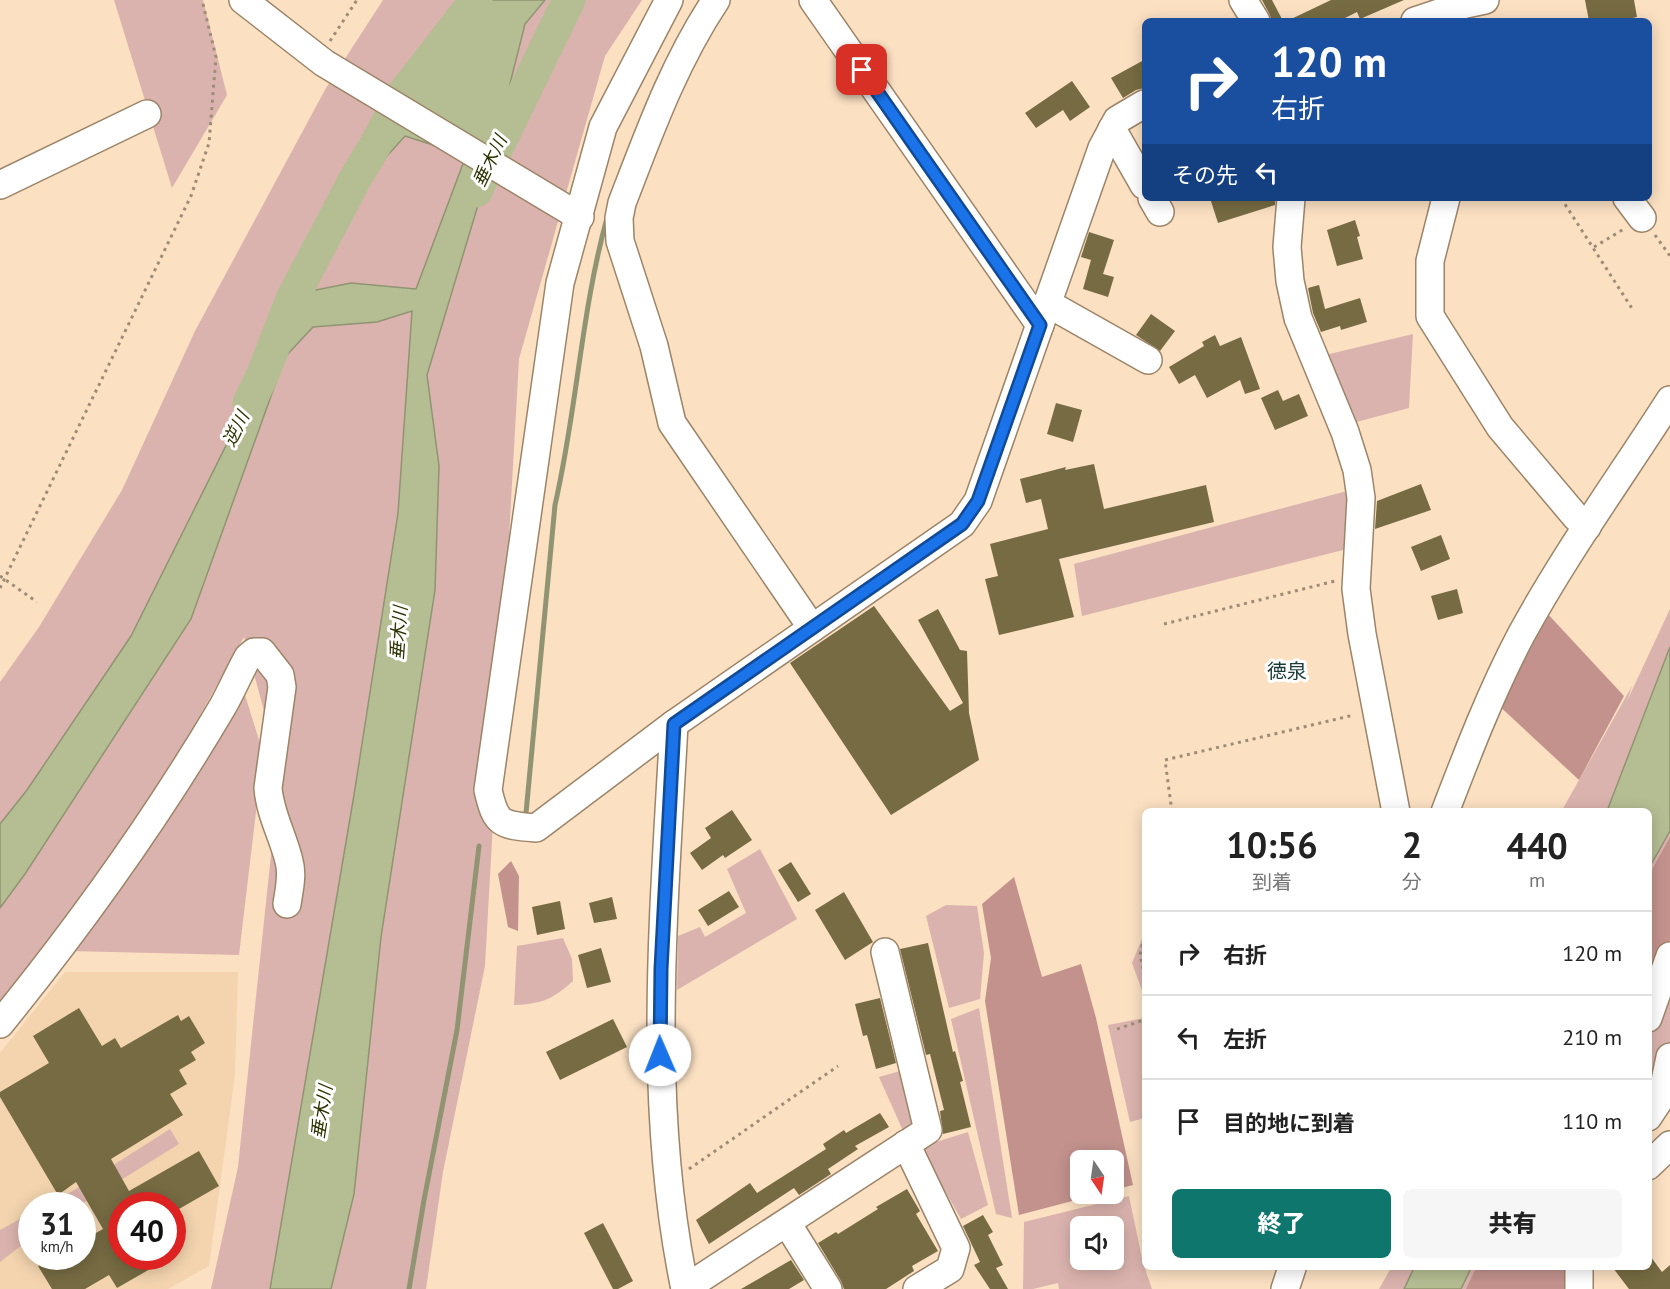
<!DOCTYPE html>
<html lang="ja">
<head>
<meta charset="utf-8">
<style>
	body { margin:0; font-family:"PT Sans","Noto Sans JP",sans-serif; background:#f6f6f6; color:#222; height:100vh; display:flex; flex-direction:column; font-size:22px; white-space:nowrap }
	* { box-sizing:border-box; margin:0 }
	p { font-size:20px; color:#767676 }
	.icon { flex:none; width:33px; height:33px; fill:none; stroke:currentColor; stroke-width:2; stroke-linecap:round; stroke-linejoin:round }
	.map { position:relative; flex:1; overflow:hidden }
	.drawer { position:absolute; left:1142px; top:808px; width:510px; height:462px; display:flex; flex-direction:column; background:#fff; border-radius:9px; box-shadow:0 3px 15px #0003 }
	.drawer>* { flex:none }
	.top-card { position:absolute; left:1142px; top:18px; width:510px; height:183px; border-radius:9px; box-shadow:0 3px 15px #0003; background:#1a4fa0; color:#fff; overflow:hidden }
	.needle { width:39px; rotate:167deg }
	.controls { position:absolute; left:1070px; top:1150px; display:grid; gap:12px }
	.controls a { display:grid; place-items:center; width:54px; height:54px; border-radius:9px; background:#fff; box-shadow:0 3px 15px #0003; font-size:30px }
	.speed { position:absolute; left:18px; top:1192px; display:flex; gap:12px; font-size:30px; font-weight:700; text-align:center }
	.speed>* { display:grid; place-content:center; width:78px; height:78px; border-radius:50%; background:#fff; box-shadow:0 3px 15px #0003; line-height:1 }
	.speed small { font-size:15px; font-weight:400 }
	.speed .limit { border:9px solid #d22; background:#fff; color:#111 }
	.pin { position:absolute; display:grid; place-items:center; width:51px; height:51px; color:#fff; margin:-26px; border-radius:12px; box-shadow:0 3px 9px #0006 }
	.me { position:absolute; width:66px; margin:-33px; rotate:359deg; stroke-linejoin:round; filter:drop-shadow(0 0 4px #0008) }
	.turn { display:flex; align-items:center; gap:21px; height:126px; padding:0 30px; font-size:27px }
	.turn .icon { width:78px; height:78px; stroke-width:2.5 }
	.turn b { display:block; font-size:42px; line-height:51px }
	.then { display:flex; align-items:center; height:57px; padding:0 30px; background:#0003; gap:12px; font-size:22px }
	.eta { display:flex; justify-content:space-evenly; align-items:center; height:102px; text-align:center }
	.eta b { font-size:36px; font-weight:800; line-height:42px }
	.primary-button { display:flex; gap:12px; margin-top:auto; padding:12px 30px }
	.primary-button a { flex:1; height:69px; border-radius:9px; background:#0f766e; color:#fff; font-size:24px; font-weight:800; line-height:69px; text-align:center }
	.primary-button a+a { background:#f6f6f6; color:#222 }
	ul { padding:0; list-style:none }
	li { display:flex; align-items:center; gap:18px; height:84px; padding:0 30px; border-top:2px solid #e0e0e0 }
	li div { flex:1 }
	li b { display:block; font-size:22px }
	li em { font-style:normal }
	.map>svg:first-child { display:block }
	.built { fill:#f3d4af; fill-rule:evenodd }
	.green { fill:#dbb3ae; fill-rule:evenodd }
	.forest { fill:#c3928d }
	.water { fill:#b5be93; stroke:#909472; stroke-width:1.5; fill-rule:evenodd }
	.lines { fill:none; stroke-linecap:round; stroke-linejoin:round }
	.stream { stroke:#909472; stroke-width:5 }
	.river { stroke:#b5be93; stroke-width:33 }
	.building { fill:#766b42 }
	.minor-casing { stroke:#9c8468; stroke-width:30 }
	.path { stroke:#9e8c76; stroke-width:3; stroke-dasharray:3 4.5; stroke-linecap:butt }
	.minor { stroke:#fff; stroke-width:27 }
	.route-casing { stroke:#114b97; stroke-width:15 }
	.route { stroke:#1a73e8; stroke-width:10 }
	.labels { text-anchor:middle; stroke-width:6; stroke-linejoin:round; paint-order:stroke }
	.water-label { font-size:18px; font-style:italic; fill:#2d3300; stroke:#fff }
	.quarter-label { font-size:20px; fill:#1a3b38; stroke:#fff }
</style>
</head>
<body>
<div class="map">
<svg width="1670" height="1289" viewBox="0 0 1670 1289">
	<rect width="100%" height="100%" fill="#fbe0c2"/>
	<path class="built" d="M65 972H238L235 1075 209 1266 168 1289H0V1053ZM32 1206H82V1257H32ZM122 1206H172V1257H122Z"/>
	<g class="green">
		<polygon points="114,0 203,0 227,95 172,188"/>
		<polygon points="383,0 642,0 605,56 519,359 485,966 443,1172 426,1289 211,1289 238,1167 280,770 244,637 154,797 0,1018 0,682 39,627 122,490 195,331 326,88"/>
		<polygon points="1413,334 1409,408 1349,424 1321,356"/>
		<polygon points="1347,491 1353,511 1351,548 1082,616 1074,564"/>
		<polygon points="1670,609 1670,1064 1649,1117 1648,812 1561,812 1632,686 1627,701"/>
		<polygon points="241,682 263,753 239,955 68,951"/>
		<polygon points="760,849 797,919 677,990 678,936 700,927 705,937 746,913 727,869"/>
		<polygon points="946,905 977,906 984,953 980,999 949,1008 926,916"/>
		<polygon points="1144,934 1144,996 1132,963"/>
		<path d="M563 938 572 959 573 981C553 999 542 1004 514 1005L517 946Z"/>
		<polygon points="979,1008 1012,1218 996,1214 951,1019"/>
		<polygon points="1144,1018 1144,1118 1130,1122 1108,1025"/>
		<polygon points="904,1070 916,1128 904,1133 879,1077"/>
		<polygon points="170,1129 179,1144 79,1206 45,1206 71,1192"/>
		<polygon points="968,1132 988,1205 961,1219 920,1147"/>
		<path d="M1129 1196 1143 1263 1152 1289H1059L1058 1283 1033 1289H1023L1024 1222ZM1080 1227H1113V1260H1080Z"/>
		<polygon points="31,1213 31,1238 0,1262 0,1230"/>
		<polygon points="1391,1268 1575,1268 1571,1289 1379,1289"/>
	</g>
	<g class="forest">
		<polygon points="1545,611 1624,696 1579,780 1495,702"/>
		<polygon points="1670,837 1670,939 1664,958 1649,988 1649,875"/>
		<polygon points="511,861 519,876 518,931 508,927 498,874"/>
		<polygon points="1014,877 1042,977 1081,964 1096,1018 1133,1185 1113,1190 1113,1161 1080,1161 1080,1194 1099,1194 1019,1215 985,1001 991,958 982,904"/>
		<polygon points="1476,1268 1566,1268 1564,1289 1466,1289"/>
	</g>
	<g class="water">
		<path d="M483 0H545L525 24 487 175 427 375 439 466 435 590 381 937 354 1194 331 1289H270L354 795 398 513 412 311 377 322 313 327 285 357 191 619 25 874 0 908V824L27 790 131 636 381 135ZM405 136 442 148 464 161 416 289 351 283 311 291 378 166Z"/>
		<polygon points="1670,647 1670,831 1649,868 1648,812 1607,811"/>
		<polygon points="1414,1268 1471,1268 1461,1289 1404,1289"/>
	</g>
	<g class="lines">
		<g class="stream">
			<path d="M526 813 555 505C577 410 581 312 607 218"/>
			<polyline points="409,1289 424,1200 457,1030 479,846"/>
		</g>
		<g class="river">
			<polyline points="476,191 569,0"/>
			<polyline points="249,403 263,374 292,299 354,181 381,135 400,98 476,0"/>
		</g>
	</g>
	<g class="building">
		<polygon points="1262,0 1272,0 1283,21 1272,21 1269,13"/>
		<polygon points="1331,0 1404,0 1360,19 1357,12 1339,21 1287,21"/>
		<polygon points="1585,0 1634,0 1637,17 1619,21 1589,21"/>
		<polygon points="1144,60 1144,88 1136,90 1123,98 1111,78"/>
		<polygon points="1072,81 1090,107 1070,121 1063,110 1036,128 1025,113"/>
		<polygon points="1210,198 1275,198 1275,205 1218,223"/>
		<polygon points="1355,220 1360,236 1357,237 1363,259 1337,266 1327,230"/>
		<polygon points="1089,232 1114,240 1103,274 1114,277 1108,297 1083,289 1091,260 1081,257"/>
		<polygon points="1319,285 1325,309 1360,298 1367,322 1341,330 1340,326 1321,332 1313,313 1308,288"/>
		<polygon points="1151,314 1175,331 1160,351 1136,335"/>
		<polygon points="1215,335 1220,346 1241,337 1260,389 1245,394 1240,380 1207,398 1195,375 1179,384 1169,367 1204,346 1202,342"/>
		<polygon points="1278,390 1283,401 1299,394 1308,416 1275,430 1261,398"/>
		<polygon points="1056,403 1082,410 1073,442 1047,434"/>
		<polygon points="1094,464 1104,509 1206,485 1214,522 1059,559 1074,617 999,635 985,579 998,576 990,544 1048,529 1041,499 1026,503 1020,479 1066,467 1065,470"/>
		<polygon points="1421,484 1431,510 1375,529 1377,501"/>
		<polygon points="1441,535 1450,559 1421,571 1411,547"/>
		<polygon points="1457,589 1463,613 1438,620 1431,596"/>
		<polygon points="874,606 950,711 963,703 918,620 938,609 960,650 967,651 969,713 979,760 891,815 790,663"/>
		<polygon points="732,810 752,840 725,858 723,855 702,870 690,853 711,838 705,828"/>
		<polygon points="791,862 811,894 798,902 778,870"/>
		<polygon points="729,891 739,907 708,926 698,910"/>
		<polygon points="844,892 873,942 845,960 815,910"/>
		<polygon points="612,897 617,919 594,923 589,903"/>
		<polygon points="560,901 565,929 537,935 532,907"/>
		<polygon points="928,943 953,1052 955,1051 963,1081 960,1082 971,1127 943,1134 940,1111 944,1110 930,1054 926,1055 900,949"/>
		<polygon points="601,948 611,982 587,988 578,955"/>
		<polygon points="880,998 896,1063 876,1069 867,1035 863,1036 855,1004"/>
		<polygon points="79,1008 102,1046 115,1038 121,1048 178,1015 181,1021 189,1016 205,1043 191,1052 196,1060 179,1070 187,1084 170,1094 183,1115 111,1159 129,1191 199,1151 219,1186 172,1213 172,1206 122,1206 122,1257 171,1257 117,1288 109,1275 85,1289 52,1289 38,1266 54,1257 82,1257 82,1241 103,1229 76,1182 58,1195 0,1097 0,1092 49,1063 33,1036"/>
		<polygon points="613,1019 627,1047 560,1080 546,1052"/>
		<polygon points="880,1113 889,1127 855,1146 858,1149 828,1169 831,1174 799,1195 794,1188 709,1244 696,1220 750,1183 757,1193 826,1149 823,1144 844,1130 846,1133"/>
		<polygon points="907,1189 920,1211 916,1214 938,1251 912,1266 914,1271 886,1289 844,1289 841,1281 818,1243 836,1232 838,1234 878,1209 876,1207"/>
		<polygon points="983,1215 993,1232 988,1235 1003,1265 996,1268 1008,1289 990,1289 974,1265 980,1262 963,1226"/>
		<polygon points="603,1223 633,1281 618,1289 613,1289 584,1233"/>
		<polygon points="1648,1253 1662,1272 1670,1265 1670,1289 1629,1289 1613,1268 1648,1268"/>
		<polygon points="791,1260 804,1280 789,1289 741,1289"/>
	</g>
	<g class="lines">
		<g class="minor-casing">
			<g id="minor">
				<polyline points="243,0 324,63 580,217"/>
				<path d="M669 0 603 127 560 283 488 790C496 825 501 825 536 828L674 724 962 524 978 501 1102 148 1117 120 1144 104"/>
				<path d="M716 0C674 63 649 133 622 203L619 218 620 241 654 346 672 423 812 628"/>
				<polyline points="813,0 1040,325"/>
				<polyline points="1243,0 1256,21"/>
				<polyline points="1415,21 1466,4 1485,0"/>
				<polyline points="1112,129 1144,185"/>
				<polyline points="0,185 147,114"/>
				<polyline points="1152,198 1160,212"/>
				<polyline points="1291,198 1287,247 1290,281 1298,318 1345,432 1357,470 1361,498 1356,589 1362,634 1396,812"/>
				<polyline points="1446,198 1430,261 1430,316 1500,427 1576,517 1587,527"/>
				<polyline points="1627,198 1642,218"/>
				<polyline points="1047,303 1148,360"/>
				<path d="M674 724C664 912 646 1102 685 1289"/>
				<path d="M1445 812C1468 752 1491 692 1521 635 1565 554 1620 478 1670 400"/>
				<polyline points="1648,1018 1670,956"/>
				<path d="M0 1024C82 923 157 818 223 706 232 690 239 673 248 657L254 652H262L280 675 282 687 268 788C270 814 283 836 289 861 293 875 289 890 287 904"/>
				<polyline points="1648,1117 1662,1096 1670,1057"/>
				<polyline points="906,1144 956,1248 950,1269 917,1289"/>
				<polyline points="1648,1166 1670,1145"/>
				<polyline points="787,1223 828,1289"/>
				<polyline points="684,1283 698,1280 928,1130 885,952"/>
				<polyline points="1285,1289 1292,1268"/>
				<polyline points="1579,1289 1579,1268"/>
			</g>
		</g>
		<g class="path">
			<polyline points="330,41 357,0"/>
			<polyline points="1561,198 1633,310"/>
			<polyline points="1655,235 1670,256"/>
			<polyline points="1594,247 1624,229"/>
			<polyline points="0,576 37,602"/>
			<polyline points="0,588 191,196 209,143 216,57 202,0"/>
			<polyline points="1164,624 1335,581"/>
			<polyline points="1172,812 1165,760 1354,715"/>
			<polyline points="1144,937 1140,955 1144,973"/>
			<polyline points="1117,1029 1144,1020"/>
			<polyline points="689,1169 838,1066"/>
		</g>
		<use href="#minor" class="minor"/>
	</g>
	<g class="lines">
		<g class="route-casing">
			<polyline id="route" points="660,1055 661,969 674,724 962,524 978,501 1040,325 862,70"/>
		</g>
		<use href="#route" class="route"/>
	</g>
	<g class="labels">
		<g class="water-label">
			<text transform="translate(490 161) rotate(-64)" y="6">垂木川</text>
			<text transform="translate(236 429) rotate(-63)" y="6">逆川</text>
			<text transform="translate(399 633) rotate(-86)" y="6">垂木川</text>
			<text transform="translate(322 1112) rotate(-81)" y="6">垂木川</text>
		</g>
		<g class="quarter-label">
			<text x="1287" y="678">徳泉</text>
		</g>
	</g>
</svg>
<div class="controls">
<a><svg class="needle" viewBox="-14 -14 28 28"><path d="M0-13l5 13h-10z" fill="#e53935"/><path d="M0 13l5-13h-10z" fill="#767676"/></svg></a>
<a><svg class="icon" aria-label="sound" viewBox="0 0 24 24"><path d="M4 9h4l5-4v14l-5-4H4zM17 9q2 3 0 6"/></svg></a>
</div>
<div class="speed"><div>31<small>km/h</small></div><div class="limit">40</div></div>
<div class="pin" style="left:862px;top:70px;background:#d93025"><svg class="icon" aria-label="arrive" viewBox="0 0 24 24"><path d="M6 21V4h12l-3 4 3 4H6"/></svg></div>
<svg class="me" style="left:660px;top:1055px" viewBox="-20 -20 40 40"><circle r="19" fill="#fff"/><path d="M0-13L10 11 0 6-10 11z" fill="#1a73e8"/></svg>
<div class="top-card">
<div class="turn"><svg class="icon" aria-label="right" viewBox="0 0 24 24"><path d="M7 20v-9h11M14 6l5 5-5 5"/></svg><div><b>120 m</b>右折</div></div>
<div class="then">その先<svg class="icon" aria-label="left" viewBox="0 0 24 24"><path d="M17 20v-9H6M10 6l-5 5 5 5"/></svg></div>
</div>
<section class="drawer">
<div class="eta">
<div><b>10:56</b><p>到着</p></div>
<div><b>2</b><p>分</p></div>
<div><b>440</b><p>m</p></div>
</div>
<ul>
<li><svg class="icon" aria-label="right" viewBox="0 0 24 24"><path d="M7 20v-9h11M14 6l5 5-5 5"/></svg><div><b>右折</b></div><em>120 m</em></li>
<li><svg class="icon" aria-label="left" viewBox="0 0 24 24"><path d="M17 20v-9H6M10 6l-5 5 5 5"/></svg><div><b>左折</b></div><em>210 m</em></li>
<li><svg class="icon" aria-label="arrive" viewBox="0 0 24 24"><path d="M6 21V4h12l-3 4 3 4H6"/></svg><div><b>目的地に到着</b></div><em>110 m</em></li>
</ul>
<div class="primary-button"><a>終了</a><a>共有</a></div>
</section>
</div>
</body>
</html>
